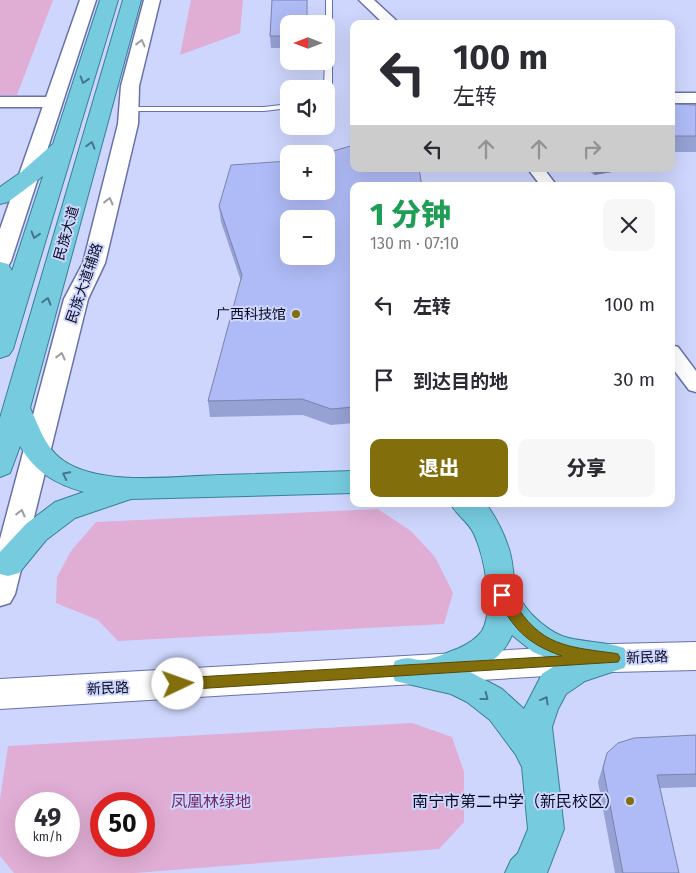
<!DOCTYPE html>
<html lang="zh">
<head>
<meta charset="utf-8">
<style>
	body { margin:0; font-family:"Fira Sans","Noto Sans SC",sans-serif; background:#f7f7f7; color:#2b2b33; height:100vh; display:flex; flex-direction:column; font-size:19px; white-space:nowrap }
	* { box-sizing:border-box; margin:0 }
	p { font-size:16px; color:#7c7c81 }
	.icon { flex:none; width:28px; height:28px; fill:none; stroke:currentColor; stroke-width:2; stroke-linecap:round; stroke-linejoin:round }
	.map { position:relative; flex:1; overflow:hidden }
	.side { position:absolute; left:350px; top:182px; width:325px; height:325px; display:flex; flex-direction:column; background:#fff; border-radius:10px; box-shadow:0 5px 20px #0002 }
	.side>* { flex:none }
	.guide { position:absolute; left:350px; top:20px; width:325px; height:152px; border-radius:10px; box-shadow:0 5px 20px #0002; background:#fff; color:#2b2b33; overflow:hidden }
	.needle { width:32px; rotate:270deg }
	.tools { position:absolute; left:280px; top:15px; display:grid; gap:10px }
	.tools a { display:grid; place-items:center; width:55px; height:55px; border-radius:10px; background:#fff; box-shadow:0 5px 20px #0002; font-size:25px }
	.speed { position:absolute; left:15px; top:792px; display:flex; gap:10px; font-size:25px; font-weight:700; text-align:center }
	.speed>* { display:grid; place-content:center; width:65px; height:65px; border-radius:50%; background:#fff; box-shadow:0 5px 20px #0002; line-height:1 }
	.speed small { font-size:12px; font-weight:400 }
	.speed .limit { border:8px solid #d22; background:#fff; color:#111 }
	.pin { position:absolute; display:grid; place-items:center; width:42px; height:42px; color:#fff; margin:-21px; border-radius:10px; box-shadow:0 2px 8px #0006 }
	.me { position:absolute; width:55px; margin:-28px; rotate:87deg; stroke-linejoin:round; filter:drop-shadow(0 0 4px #0008) }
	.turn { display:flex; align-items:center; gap:18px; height:105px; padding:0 20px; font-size:22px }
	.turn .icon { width:65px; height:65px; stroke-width:2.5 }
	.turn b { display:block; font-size:35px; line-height:42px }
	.lanes { display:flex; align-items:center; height:48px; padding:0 20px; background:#0003; justify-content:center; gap:25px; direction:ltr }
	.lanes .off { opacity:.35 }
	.round { display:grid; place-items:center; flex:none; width:52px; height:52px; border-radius:10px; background:#f7f7f7 }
	.overview { display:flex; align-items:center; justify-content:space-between; height:85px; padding:0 20px }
	h1 { font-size:30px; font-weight:800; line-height:38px; color:#1e9e55 }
	.action { display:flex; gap:10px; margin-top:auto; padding:10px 20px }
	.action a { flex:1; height:58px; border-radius:10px; background:#836e0c; color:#fff; font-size:20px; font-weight:800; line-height:58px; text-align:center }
	.action a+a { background:#f7f7f7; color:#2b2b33 }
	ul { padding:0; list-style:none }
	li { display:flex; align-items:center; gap:15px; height:75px; padding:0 20px }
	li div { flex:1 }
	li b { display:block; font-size:19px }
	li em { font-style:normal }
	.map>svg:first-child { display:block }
	.green { fill:#e0add4; fill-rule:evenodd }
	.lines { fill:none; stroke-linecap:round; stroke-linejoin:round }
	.service-casing { stroke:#6771ab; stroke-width:2 }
	.minor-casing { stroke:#6771ab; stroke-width:3 }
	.tertiary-casing { stroke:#6771ab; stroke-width:3 }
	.secondary-casing { stroke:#6771ab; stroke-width:2 }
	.trunk-casing { stroke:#397f97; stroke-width:2 }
	.service { fill:#fff; fill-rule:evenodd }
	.minor { fill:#fff; fill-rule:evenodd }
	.tertiary { fill:#fff; fill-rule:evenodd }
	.secondary { fill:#fff; fill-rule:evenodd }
	.trunk { fill:#76cbdf; fill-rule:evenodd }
	.wall { fill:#96a1d4 }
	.shaded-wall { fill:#7a83ac }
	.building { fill:#afbbf6; stroke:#7a83ac; fill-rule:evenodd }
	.oneway { stroke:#9d9da6 }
	.oneway2 { stroke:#45758a }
	.route { fill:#836e0c; stroke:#554808 }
	.poi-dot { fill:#836e0c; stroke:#ced6fd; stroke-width:2 }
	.labels { text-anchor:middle; stroke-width:4; stroke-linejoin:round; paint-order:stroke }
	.street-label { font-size:14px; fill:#090b21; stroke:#ced6fd }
	.poi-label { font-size:14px; fill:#090b21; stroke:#ced6fd; text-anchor:end }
	.near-park-label { font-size:16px; fill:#742666; stroke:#ced6fd }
	.near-poi-label { font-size:16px; fill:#090b21; stroke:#ced6fd; text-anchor:end }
</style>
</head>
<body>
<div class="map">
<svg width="696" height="873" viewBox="0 0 696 873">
	<rect width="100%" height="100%" fill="#ced6fd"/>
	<g class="green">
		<polygon points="0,0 53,0 17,95 0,95"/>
		<polygon points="191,0 243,0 240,33 180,55"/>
		<polygon points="378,509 411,531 435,557 453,593 444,624 118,641 98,620 56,603 57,577 71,551 96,522"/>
		<path d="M412 723 452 737 464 772V822L439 849 135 873H14L0 856V799L8 746ZM26 804H69V846H26ZM101 804H144V846H101Z"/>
	</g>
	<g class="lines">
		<g class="service-casing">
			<g id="service">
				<polygon points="326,0 332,0 332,86 326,91 326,89 321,89 324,85 325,61 326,61"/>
				<polygon points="289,104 289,108 264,111 129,111 125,109 129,107 264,107"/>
			</g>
		</g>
		<g class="minor-casing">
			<g id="minor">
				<polygon points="359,0 374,0 400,24 384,24"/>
				<rect x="671" y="93" width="25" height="10"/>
				<polygon points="0,97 54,97 62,102 54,107 0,107"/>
				<polygon points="528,169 544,169 557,186 541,186"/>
				<polygon points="671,345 678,347 696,371 696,392 689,390 671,366"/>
			</g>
		</g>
		<g class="tertiary-casing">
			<g id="tertiary">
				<polygon points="80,0 96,0 11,261 8,266 0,268 0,229"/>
				<polygon points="144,0 160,0 139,86 138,124 105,263 88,299 15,594 10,603 0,606 0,539 64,299 83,263 118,124 121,86"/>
			</g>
		</g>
		<g class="secondary-casing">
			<polygon id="secondary" points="696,642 696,670 613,672 0,709 0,679 613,644"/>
		</g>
		<g class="trunk-casing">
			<g id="trunk">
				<polygon points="100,0 118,0 13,349 9,355 0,358 0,262 8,264 12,271 43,176 8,202 0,204 0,187 20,173 53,144"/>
				<path d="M123 0H141L30 408C40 428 45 448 64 461 103 487 176 476 221 475 265 474 309 472 354 471V493L131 499 75 518 46 540 19 573 8 576 0 574V552L26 524 55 502 84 492C55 484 35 472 20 446L10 473 0 477V418Z"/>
				<path d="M451 504 487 505C496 518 503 531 508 546 514 561 512 579 518 594 525 611 545 629 562 636 582 643 605 641 624 648L629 658 624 668 585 681 566 694 558 709 552 727 564 829 547 873H505L511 860 518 853 528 829 522 767 516 755 490 720 467 702 451 694 395 681 391 671 395 661C411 655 412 661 425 660 434 659 448 652 457 649 466 645 476 639 482 631 495 609 484 555 474 534 468 521 456 515 451 504ZM512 635 533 652 559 663 542 674 524 709 502 689 470 672C491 664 503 655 512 635Z"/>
			</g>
		</g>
		<use href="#service" class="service"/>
		<use href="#minor" class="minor"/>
		<use href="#tertiary" class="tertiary"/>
		<use href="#secondary" class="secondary"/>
		<use href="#trunk" class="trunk"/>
	</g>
	<g class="wall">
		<polygon points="289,24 289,48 271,48 270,36"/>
		<polygon points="671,104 696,105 696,152 671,152"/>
		<polygon points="587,169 630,169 594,175"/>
		<polygon points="354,186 354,423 331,425 303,415 210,417 208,401 241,281 221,222 219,206"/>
		<polygon points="696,735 696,787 660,788 679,873 615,873 598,782 607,753"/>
	</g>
	<polygon class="shaded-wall" points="595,169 630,169 594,175"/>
	<g class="building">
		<polygon points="272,0 307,0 307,24 289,24 289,36 270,36"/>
		<polygon points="671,104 696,105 696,136 671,136"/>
		<path d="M354 145V169H419L422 186H354V407L331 409 302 399 208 401 242 275 219 206 231 165 289 161V191H326V154H323ZM289 219H326V256H289Z"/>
		<polygon points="696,735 696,774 657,775 679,873 623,873 603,768 607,753 618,743 634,738"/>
	</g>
	<defs><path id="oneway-chevron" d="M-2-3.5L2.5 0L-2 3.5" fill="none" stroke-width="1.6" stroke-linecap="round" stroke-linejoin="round" transform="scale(1.25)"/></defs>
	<g class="oneway">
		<use href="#oneway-chevron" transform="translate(141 43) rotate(-76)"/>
		<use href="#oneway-chevron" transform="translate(109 201) rotate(-76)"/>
		<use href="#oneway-chevron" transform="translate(61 356) rotate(-76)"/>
		<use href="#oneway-chevron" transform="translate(21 513) rotate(-76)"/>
	</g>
	<g class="oneway2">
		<use href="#oneway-chevron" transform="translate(84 80) rotate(107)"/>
		<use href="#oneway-chevron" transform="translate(91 145) rotate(-74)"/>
		<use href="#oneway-chevron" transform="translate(35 235) rotate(107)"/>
		<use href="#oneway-chevron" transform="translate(47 301) rotate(-74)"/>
		<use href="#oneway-chevron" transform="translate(66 475) rotate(-153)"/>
		<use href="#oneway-chevron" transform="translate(485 697) rotate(38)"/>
		<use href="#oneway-chevron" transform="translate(545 700) rotate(-61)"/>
	</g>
	<path class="route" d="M502 590 507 591C537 643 557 646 613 653L618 654 620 658 618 662 178 690 173 688 171 684 173 680 178 678 562 656C527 644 512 628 496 595Z"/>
	<g class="poi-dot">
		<circle cx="296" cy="314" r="5"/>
		<circle cx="630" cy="801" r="5"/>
	</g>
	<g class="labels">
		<g class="street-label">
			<text transform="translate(66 233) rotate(-74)" y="5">民族大道</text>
			<text transform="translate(84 283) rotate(-71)" y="5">民族大道辅路</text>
			<text transform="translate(647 657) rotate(-2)" y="5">新民路</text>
			<text transform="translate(108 688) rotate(-3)" y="5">新民路</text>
		</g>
		<g class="poi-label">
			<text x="286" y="319">广西科技馆</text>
		</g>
		<g class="near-park-label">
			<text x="211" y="807">凤凰林绿地</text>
		</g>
		<g class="near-poi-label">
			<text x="620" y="807">南宁市第二中学（新民校区）</text>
		</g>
	</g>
</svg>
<div class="tools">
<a><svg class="needle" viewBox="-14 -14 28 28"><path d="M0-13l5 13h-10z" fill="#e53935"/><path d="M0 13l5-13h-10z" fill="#7c7c81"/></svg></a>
<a><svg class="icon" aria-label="sound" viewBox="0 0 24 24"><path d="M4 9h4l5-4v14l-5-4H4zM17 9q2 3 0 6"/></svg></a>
<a>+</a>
<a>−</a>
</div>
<div class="speed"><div>49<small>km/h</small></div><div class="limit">50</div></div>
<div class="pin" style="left:502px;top:595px;background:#d93025"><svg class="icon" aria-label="arrive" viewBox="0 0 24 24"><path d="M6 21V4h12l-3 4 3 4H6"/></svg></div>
<svg class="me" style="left:178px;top:684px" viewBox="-20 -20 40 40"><circle r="19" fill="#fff"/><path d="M0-13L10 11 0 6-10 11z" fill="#836e0c"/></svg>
<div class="guide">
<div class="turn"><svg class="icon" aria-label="left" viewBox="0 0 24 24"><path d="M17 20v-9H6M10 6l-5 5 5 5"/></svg><div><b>100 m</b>左转</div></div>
<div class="lanes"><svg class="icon" aria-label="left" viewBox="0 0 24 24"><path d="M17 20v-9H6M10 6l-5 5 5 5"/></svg><svg class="icon off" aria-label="ahead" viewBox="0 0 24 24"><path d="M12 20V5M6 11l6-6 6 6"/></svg><svg class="icon off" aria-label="ahead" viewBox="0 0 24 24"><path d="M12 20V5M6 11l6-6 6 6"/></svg><svg class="icon off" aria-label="right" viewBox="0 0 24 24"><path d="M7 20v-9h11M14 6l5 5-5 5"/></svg></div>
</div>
<section class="side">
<div class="overview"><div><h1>1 分钟</h1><p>130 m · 07:10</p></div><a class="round"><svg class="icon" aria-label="close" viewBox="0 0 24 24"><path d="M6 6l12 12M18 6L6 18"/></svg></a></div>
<ul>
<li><svg class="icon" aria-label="left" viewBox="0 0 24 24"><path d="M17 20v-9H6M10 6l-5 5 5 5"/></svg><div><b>左转</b></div><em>100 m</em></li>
<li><svg class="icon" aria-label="arrive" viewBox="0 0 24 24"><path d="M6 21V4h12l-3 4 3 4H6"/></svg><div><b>到达目的地</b></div><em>30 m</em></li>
</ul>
<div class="action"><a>退出</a><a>分享</a></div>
</section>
</div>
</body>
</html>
